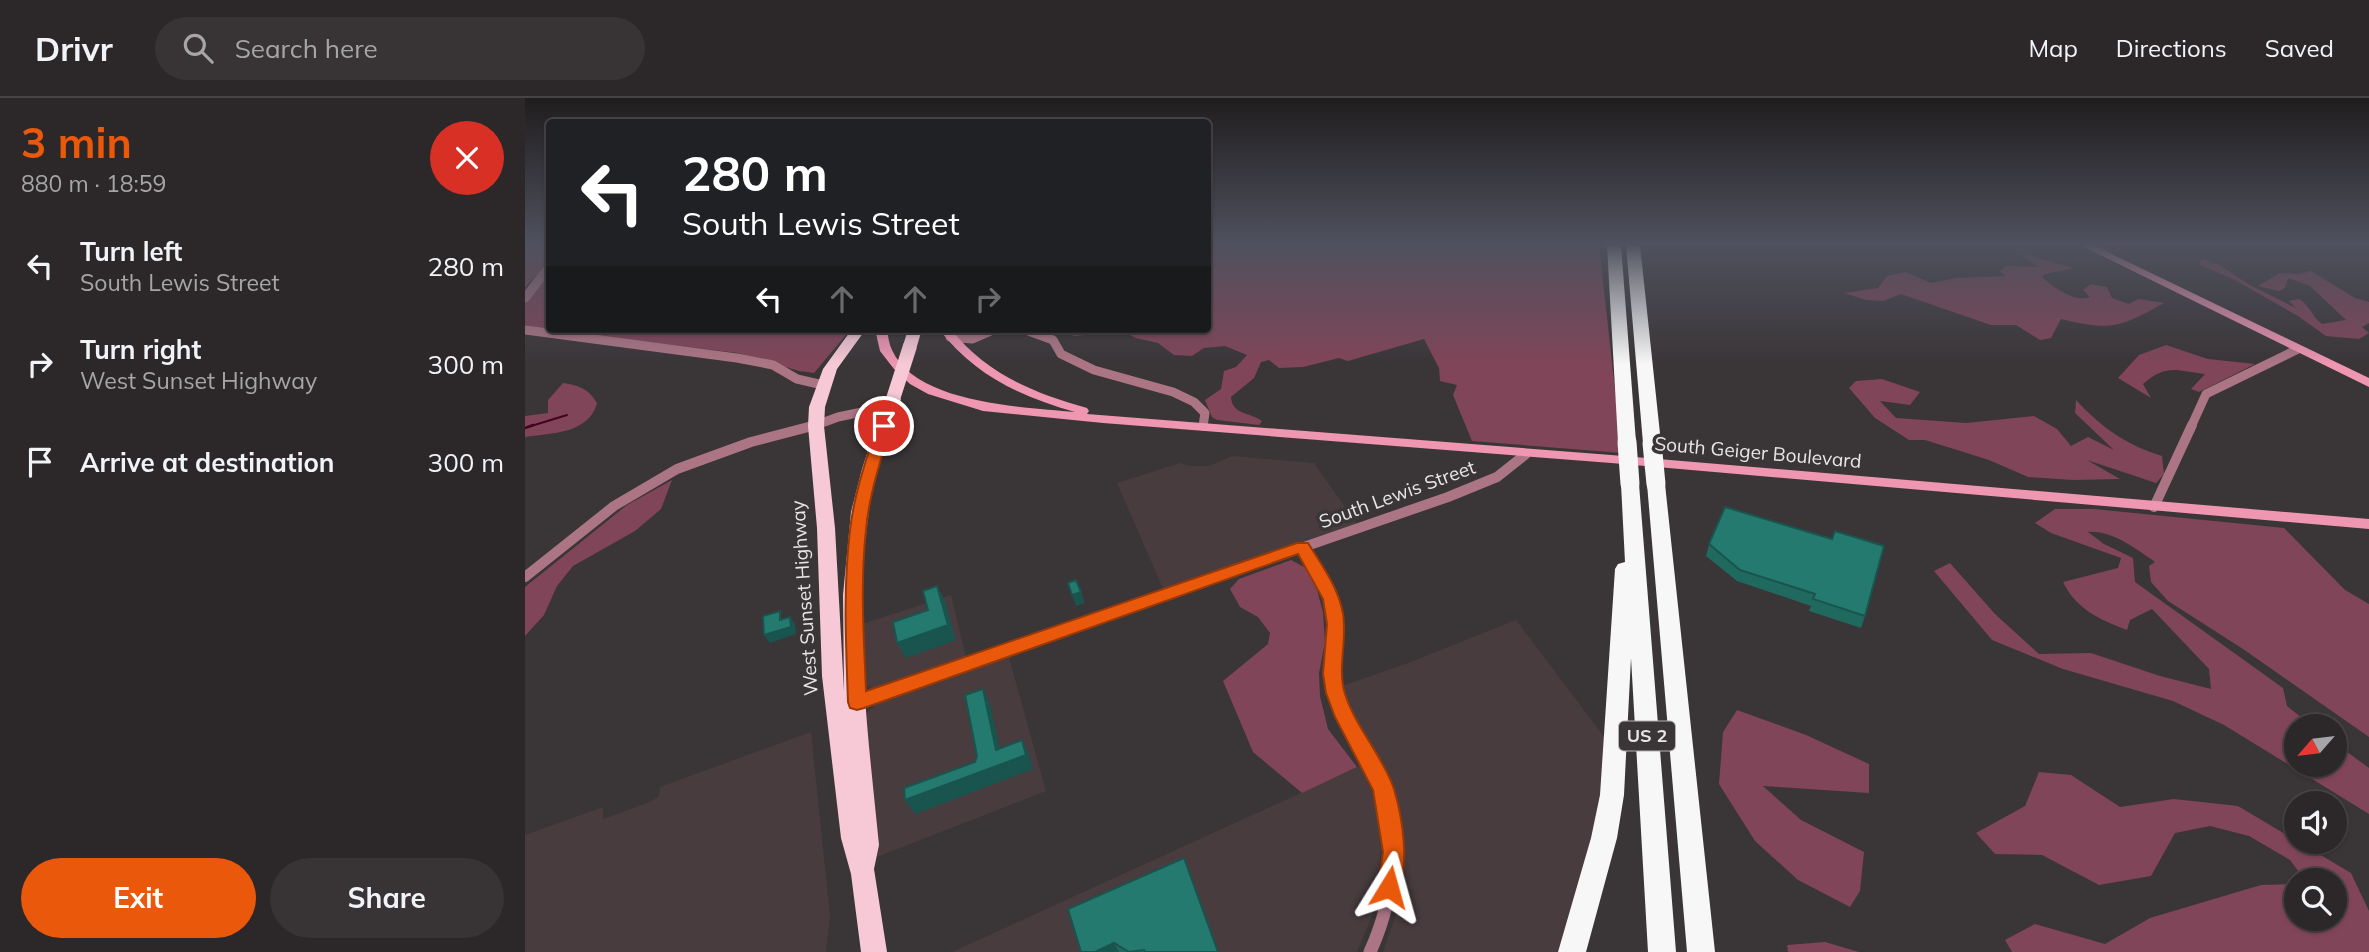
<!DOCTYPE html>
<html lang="en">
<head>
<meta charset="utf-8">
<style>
	body { margin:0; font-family:Mulish,sans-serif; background:#383435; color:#f1f3f6; height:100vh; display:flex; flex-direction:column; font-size:26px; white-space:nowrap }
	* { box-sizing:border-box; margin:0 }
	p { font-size:23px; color:#a6a6a8 }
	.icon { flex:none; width:38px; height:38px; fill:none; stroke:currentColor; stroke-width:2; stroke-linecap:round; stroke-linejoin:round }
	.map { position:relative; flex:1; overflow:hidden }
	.panel { display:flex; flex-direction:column; background:#2c2829; width:525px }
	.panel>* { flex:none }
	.guide { position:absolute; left:21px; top:21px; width:665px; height:214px; border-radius:7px; box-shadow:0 2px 5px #0004,0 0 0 2px #484446; background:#202124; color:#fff; overflow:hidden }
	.needle { width:46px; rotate:242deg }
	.tools { position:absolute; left:1759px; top:616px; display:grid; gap:14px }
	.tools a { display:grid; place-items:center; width:63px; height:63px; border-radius:50%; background:#2c2829; box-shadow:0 2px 5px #0004,0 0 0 2px #484446; font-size:35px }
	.pin { position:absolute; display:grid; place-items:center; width:60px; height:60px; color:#fff; margin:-30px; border:4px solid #fff; border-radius:50%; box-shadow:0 2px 7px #0007 }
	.me { position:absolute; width:77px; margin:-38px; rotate:8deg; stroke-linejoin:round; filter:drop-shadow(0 0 5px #0008) }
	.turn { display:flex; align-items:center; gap:24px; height:147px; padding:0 21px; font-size:32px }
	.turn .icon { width:91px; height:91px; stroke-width:2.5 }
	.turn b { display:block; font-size:49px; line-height:60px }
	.lanes { display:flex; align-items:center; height:66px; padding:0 21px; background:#0003; justify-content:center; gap:35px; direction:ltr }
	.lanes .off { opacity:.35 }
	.round { display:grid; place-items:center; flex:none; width:74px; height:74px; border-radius:37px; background:#383435 }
	.overview { display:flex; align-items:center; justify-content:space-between; height:119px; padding:0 21px }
	h1 { font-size:42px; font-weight:700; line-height:52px; color:#ea580c }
	.cta { display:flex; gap:14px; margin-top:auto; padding:14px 21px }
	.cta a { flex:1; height:80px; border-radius:42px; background:#ea580c; color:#fff; font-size:28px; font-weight:700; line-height:80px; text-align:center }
	.cta a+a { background:#383435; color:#f1f3f6 }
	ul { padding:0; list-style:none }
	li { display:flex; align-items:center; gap:21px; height:98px; padding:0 21px }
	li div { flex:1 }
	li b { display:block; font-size:26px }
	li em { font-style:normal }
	header { display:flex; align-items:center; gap:42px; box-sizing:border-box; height:98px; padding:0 35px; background:#2c2829; border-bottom:2px solid #484446 }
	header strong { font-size:33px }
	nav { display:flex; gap:38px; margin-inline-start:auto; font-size:24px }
	.search { width:490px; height:63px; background:#383435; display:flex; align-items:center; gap:18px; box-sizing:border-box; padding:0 24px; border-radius:38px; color:#a6a6a8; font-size:26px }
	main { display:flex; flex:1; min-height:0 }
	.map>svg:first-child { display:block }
	.built { fill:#483c3f }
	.green { fill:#804558 }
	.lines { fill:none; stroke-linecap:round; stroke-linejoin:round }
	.stream-far1 { stroke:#460122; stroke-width:2 }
	.stream { stroke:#460122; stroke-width:2.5 }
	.street-far2 { stroke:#ac7585; stroke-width:9 }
	.street-far1 { stroke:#ac7585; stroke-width:10 }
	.street { stroke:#ac7585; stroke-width:13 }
	.secondary { fill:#ee96b2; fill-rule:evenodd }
	.primary { fill:#f7c9d6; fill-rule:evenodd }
	.highway { fill:#f7f7f7; fill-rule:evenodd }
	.primary-bridge { stroke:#f7c9d6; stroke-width:14 }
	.highway-bridge { stroke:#f7f7f7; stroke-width:19 }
	.wall { fill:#1f695f }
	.shaded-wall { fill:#19554e }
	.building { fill:#247a6f; stroke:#19554e; stroke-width:2 }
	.route { fill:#ea580c; stroke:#983908; stroke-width:2 }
	.labels { text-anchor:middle; stroke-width:7; stroke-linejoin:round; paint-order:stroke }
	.shield { fill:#3a3537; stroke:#b5b1b2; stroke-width:2 }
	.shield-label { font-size:18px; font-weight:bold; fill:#eae6e7 }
	.street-label { font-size:19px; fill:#eae6e7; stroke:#3a3537 }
</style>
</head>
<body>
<header>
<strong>Drivr</strong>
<div class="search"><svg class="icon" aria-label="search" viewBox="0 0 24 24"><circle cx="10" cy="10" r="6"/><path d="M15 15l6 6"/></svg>Search here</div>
<nav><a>Map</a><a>Directions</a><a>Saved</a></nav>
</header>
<main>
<section class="panel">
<div class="overview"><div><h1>3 min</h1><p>880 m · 18:59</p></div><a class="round" style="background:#d93025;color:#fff"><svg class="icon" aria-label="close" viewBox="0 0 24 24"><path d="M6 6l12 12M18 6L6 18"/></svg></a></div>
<ul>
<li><svg class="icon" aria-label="left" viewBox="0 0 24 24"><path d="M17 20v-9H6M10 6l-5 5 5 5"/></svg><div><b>Turn left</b><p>South Lewis Street</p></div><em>280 m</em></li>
<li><svg class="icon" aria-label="right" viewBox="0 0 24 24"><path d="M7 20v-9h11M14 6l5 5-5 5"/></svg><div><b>Turn right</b><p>West Sunset Highway</p></div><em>300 m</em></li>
<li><svg class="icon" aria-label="arrive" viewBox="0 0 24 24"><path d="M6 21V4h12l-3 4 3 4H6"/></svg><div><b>Arrive at destination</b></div><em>300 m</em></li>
</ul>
<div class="cta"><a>Exit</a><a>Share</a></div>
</section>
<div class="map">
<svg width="1844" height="854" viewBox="0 0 1844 854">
	<rect width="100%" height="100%" fill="#3a3537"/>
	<g class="built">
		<polygon points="707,358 789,365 832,426 639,493 592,385 655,365 665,368 684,368"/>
		<polygon points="426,497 442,563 359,591 346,590 336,583 334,527"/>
		<polygon points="991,522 1080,640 1075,708 1036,854 858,854 872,814 877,777 875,722 865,685 829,622 817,588 883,565"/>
		<polygon points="483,556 521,693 349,760 341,615 355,604"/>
		<polygon points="286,634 305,818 301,854 0,854 0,737 78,709 78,721 125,704 134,698 135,689"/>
		<polygon points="835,668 846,690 852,712 856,752 850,811 832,854 427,854"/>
	</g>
	<g class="green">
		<path d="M0 147H24C24 167 13 176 0 189Z"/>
		<path d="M683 147H1074L1097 355 947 343 928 297 932 287 915 283 914 270 899 241 823 263 814 260 778 269 754 270 744 262 736 264 729 280 706 299C707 317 725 314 737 323L734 327 692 322 687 319 680 302 696 291 699 273 711 269 722 257 700 248 679 250 667 258 649 257 633 245 611 240 597 233 550 238 521 231H682Z"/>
		<path d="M1494 155 1549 170 1520 176 1517 179C1528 189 1550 205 1565 199L1558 192 1566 186 1582 189 1587 200 1604 206 1613 201 1639 205C1594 230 1586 233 1536 221L1526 240 1515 242 1491 227H1466L1376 196 1358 203 1341 202 1319 195 1353 190 1362 178 1381 174 1406 185 1431 180 1481 178 1475 173 1481 168 1514 169Z"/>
		<path d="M1676 161 1693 166 1723 186 1771 210 1764 203 1774 201C1786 208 1787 219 1797 226L1821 222 1785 188 1763 180 1760 190 1754 193 1733 188 1755 175 1775 176 1786 173 1830 200 1844 204V225L1837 229 1844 235 1834 241 1801 238 1773 218 1710 182 1675 167Z"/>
		<polygon points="24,177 24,231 326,231 289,275 274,273 213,255 7,230 0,227 0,205"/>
		<path d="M1641 247 1683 261 1730 266 1674 294 1666 291 1680 276C1652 273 1642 265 1618 286L1626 300 1593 280 1614 257Z"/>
		<path d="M1357 281 1395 294 1385 307 1355 303 1371 320 1441 325 1509 318 1532 331 1546 348 1563 339 1589 352 1550 315 1551 302C1576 329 1601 347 1637 358L1639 376 1631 385 1562 362 1595 381 1548 382 1503 379 1464 362 1400 342H1384L1350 320 1324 290 1331 283Z"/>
		<path d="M38 285C53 287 64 291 72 305 64 336 26 335 0 339V318L23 315V302Z"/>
		<polygon points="147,382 136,411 110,433 48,468 32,488 19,517 0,538 0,489 102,407"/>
		<path d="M1530 411H1569L1759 430 1820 492 1844 506V639L1718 551 1643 503 1626 484 1624 468 1630 464C1611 451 1587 432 1563 434L1579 446 1608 460 1610 484 1758 590 1762 608 1787 628H1771V667H1810V645L1844 670V716L1699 627 1648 603 1538 571 1467 542 1409 473 1425 465 1470 516 1514 556 1566 555 1635 578 1686 591 1684 571 1627 511 1605 522 1602 532C1574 521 1552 512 1538 484L1593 470 1596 460 1526 435 1510 425Z"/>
		<polygon points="766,462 781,470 792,492 798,514 800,544 794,575 795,598 803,631 832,669 777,695 728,654 698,583 743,546 745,535 733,519 715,509 705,491 714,481"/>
		<polygon points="1212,612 1281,637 1344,666 1344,695 1238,688 1276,722 1339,754 1335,793 1325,809 1273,782 1230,743 1194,686 1198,634"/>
		<polygon points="1514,674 1546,677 1595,709 1649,701 1713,708 1826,775 1844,813 1844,854 1487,854 1480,842 1510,826 1580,846 1625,820 1736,787 1771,786 1771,821 1810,821 1810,782 1780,782 1765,762 1724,738 1685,728 1650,735 1626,778 1574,787 1517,757 1470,756 1451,735 1500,708"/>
		<polygon points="1300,844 1334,854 1263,854 1262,847"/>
	</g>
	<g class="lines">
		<polyline class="stream-far1" points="3,329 42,317"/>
		<polyline class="stream" points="0,330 8,327"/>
		<g class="street-far2">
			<polyline points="0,200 24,169"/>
			<polyline points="498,231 528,242 536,256 569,272 648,294 669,304 680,315 678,328"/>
			<polyline points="0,232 212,260 248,267 272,281 298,287"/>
			<polyline points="425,239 447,241 470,231"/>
			<polyline points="286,329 313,319 366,308"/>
			<polyline points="1666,329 1681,296 1773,251"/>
		</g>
		<g class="street-far1">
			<polyline points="1629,409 1667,327"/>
			<path d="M777 449C803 489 814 512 809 560"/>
			<polyline points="0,479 89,408 152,371 226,344 291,327"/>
			<polyline points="459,560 923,399 972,379 1001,356"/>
		</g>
		<g class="street">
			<path d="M809 559C805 606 830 628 848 667 876 727 872 795 845 854"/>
			<polyline points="327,606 464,559"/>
		</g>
		<g class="secondary">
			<polygon points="1555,147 1568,147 1844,280 1844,289"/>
			<path d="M350 231H362C363 238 364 246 367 252 391 306 499 309 550 314 496 299 449 277 414 231H426C461 276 509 295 562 310L564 313 562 316 1086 357 1844 421V431L1086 365 578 325 458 313 403 296 385 286 369 271 355 253Z"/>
		</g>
		<g class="primary">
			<path d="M327 231H341L312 271 300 309 299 328 310 430 319 593 318 497 326 414 337 371 360 301 368 296 376 301C364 338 349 375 344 413 328 524 343 637 354 747L349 771 362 854H336L326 776 316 740 297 578 292 430 283 328 284 309 298 271Z"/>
			<polygon points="383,231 397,231 392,248 385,252 378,248"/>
		</g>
		<g class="highway">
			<polygon points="1082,147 1096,147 1111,344 1102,349 1093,344"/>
			<polygon points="1101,147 1115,147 1136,345 1127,350 1118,345"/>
			<polygon points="1105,380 1114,386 1151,854 1123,854 1106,560 1099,697 1092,740 1061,854 1033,854 1066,740 1075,697 1090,471 1093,466 1100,464 1096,386"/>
			<polygon points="1131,380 1140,386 1190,854 1162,854 1122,386"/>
		</g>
		<polyline class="primary-bridge" points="368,301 385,248"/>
		<g class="highway-bridge">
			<polyline points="1102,344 1105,386"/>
			<polyline points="1127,345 1131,386"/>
		</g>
	</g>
	<g class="wall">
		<polygon points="1184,446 1340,518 1336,530 1284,513 1286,508 1212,483 1181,458"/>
		<polygon points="543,811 693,854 556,854"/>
	</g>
	<g class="shaded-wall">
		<polygon points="412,488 420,503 431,542 381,560 372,545 423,527"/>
		<polygon points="556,494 560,505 551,508 547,497"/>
		<polygon points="265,519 270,526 271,536 245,545 239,537"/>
		<polygon points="458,591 465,606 478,665 497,642 504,657 508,671 390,716 380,702 471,652"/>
		<polygon points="589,845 594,854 570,854"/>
	</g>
	<g class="building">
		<polygon points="1200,409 1307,441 1310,433 1359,448 1340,518 1288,501 1290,496 1215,472 1184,446"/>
		<polygon points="551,482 556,494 547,497 543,485"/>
		<polygon points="412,488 423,527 372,545 368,524 403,512 398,493"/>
		<polygon points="255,513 255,522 265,519 266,529 239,537 238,518"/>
		<polygon points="458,591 471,652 497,642 501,657 380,702 379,690 450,664 452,658 440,597"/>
		<polygon points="659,760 693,854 620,854 619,852 604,854 589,845 570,854 556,854 543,811"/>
	</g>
	<linearGradient id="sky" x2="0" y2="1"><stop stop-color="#201d1e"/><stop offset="0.55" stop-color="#4f515e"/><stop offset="1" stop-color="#4f515e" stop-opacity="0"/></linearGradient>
	<rect width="1844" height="266" fill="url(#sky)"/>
	<path class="route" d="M359 324 366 328C356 362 344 396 341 432 335 486 339 540 341 593L772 445H783C798 469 819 497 819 527 820 551 813 573 820 596 831 630 858 658 869 691 878 722 885 766 872 796L864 799 856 796 853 789 858 754 848 692 810 619 801 595 798 576 802 526 798 501 773 456 339 610 332 612 325 610 323 604C321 547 318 489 325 432 329 396 341 362 352 328Z"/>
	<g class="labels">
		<rect class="shield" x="1094" y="623.5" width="56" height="29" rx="5"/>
		<g class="shield-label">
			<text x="1122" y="644">US 2</text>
		</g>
		<g class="street-label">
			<text transform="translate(1233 354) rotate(5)" y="7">South Geiger Boulevard</text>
			<text transform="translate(872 396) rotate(-20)" y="7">South Lewis Street</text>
			<text transform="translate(279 500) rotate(-94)" y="7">West Sunset Highway</text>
		</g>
	</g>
</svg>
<div class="tools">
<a><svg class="needle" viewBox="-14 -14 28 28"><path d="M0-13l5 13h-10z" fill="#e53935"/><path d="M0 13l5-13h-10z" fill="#a6a6a8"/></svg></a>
<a><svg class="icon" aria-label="sound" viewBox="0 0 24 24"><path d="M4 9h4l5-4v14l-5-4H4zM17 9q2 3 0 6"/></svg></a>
<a><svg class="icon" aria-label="search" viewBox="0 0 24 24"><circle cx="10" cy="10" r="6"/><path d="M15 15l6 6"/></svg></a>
</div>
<div class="pin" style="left:359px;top:328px;background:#d93025"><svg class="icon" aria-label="arrive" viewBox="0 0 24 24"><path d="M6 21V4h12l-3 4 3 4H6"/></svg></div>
<svg class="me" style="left:864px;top:789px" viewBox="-20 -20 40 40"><path d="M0-17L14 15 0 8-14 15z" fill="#ea580c" stroke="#fff" stroke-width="4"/></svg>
<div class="guide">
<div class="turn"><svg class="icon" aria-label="left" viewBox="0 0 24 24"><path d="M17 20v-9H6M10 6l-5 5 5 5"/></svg><div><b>280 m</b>South Lewis Street</div></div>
<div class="lanes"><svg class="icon" aria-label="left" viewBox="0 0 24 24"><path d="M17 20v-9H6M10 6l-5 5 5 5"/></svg><svg class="icon off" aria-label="ahead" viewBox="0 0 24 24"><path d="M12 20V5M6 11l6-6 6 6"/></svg><svg class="icon off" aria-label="ahead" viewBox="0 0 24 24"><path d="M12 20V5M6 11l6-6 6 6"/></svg><svg class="icon off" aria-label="right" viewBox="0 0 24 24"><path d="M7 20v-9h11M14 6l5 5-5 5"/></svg></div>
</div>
</div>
</main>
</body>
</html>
